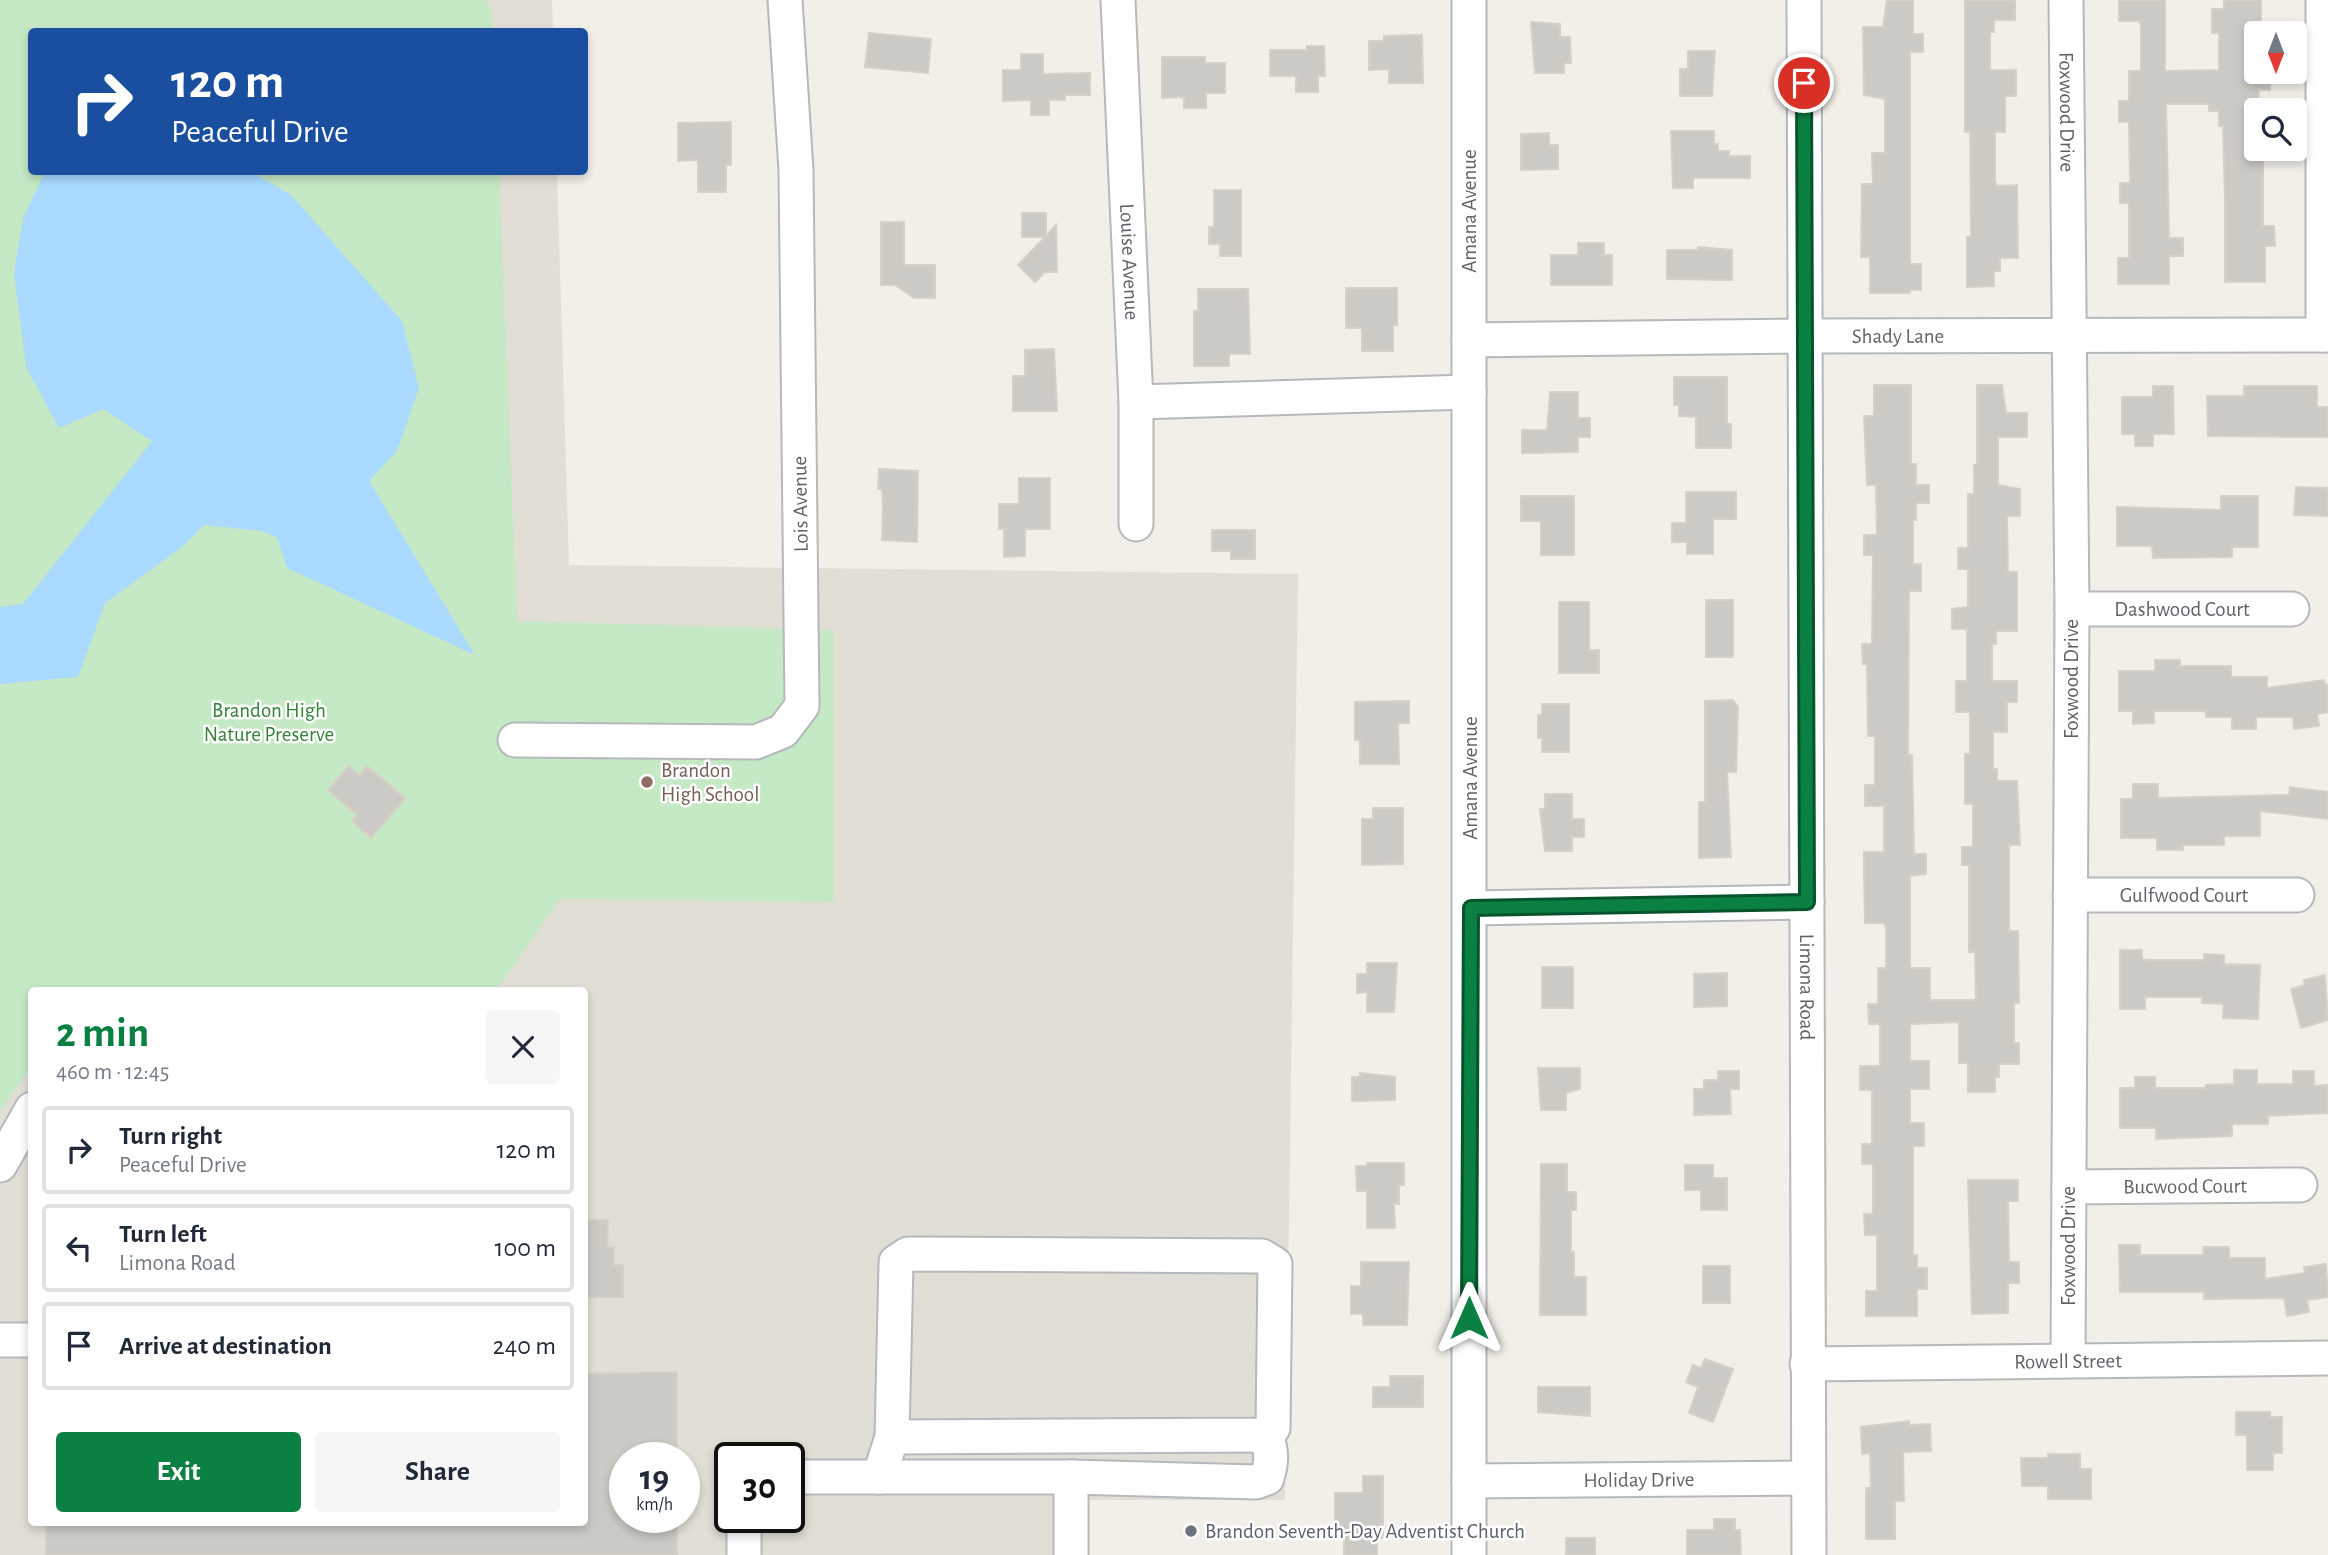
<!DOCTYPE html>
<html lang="en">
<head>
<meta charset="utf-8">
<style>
	body { margin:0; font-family:"Alegreya Sans",sans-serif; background:#f6f6f7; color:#1f2937; height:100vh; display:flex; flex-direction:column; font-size:26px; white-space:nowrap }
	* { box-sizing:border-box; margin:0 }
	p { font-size:23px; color:#747a83 }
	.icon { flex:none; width:38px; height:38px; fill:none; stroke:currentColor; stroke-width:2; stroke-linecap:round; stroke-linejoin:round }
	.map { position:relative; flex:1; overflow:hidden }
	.drawer { position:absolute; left:28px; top:987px; width:560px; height:539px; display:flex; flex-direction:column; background:#fff; border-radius:7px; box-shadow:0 4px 10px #0003 }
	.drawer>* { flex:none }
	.guide { position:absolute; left:28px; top:28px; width:560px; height:147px; border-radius:7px; box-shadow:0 4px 10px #0003; background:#1a4fa0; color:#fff; overflow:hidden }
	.needle { width:46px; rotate:180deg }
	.fabs { position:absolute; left:2244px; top:21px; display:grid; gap:14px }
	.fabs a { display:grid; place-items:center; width:63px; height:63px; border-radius:7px; background:#fff; box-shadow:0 4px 10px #0003; font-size:35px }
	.speed { position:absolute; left:609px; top:1442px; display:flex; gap:14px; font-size:35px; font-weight:700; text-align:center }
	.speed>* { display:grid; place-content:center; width:91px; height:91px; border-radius:50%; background:#fff; box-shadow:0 4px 10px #0003; line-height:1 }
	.speed small { font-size:18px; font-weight:400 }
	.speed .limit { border:4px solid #111; border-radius:10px; background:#fff; color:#111 }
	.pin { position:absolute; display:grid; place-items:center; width:60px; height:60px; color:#fff; margin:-30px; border:4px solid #fff; border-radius:50%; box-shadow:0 2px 7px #0007 }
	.me { position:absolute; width:77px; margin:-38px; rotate:0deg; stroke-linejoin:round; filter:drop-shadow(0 0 5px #0008) }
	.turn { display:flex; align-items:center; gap:24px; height:147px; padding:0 28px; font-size:32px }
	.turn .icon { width:91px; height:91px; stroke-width:2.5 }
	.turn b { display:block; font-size:49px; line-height:60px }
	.round { display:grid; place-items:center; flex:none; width:74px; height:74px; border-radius:7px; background:#f6f6f7 }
	.overview { display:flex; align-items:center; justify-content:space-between; height:119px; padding:0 28px }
	h1 { font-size:42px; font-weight:600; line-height:52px; color:#0b8043 }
	.action { display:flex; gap:14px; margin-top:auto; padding:14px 28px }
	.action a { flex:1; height:80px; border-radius:7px; background:#0b8043; color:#fff; font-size:28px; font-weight:600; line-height:80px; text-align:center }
	.action a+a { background:#f6f6f7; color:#1f2937 }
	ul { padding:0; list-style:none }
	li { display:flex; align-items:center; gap:21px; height:88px; margin:0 14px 10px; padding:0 14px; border:4px solid #e0e1e3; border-radius:7px }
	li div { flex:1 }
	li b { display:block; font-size:26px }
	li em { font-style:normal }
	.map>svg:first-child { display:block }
	.education { fill:#e1ded6; fill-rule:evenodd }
	.green { fill:#c5e8c5 }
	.water { fill:#aadaff }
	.building { fill:#cccac5; stroke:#d6d1c6; stroke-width:2 }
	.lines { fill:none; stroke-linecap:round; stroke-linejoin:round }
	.minor-casing { stroke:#b5b8bc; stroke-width:37 }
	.minor { stroke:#fff; stroke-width:33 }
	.route-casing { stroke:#07532c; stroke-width:18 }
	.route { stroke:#0b8043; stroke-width:12 }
	.education-dot { fill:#8d6e63; stroke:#fff; stroke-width:2.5 }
	.worship-dot { fill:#6b7280; stroke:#fff; stroke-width:2.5 }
	.labels { text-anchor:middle; stroke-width:5; stroke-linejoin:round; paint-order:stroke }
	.street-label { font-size:21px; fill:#5f6368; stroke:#fff }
	.park-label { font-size:21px; fill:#348238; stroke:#fff }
	.education-label { font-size:21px; fill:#785e54; stroke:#fff; text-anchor:start }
	.worship-label { font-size:21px; fill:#5b616d; stroke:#fff; text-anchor:start }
</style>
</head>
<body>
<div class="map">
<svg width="2328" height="1555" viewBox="0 0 2328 1555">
	<rect width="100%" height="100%" fill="#f1efe8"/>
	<path class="education" d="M0 0H552L553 31 32 32V172H557L569 565 1298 574 1285 1500H1089L1088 1555H0ZM32 990H584V1522H32ZM625 1458H684V1517H625ZM730 1458H789V1517H730Z"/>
	<polygon class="green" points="0,0 485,0 492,13 493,31 32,32 32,172 499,172 517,621 834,630 834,902 560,899 497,990 32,990 31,1068 0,1111"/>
	<polygon class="water" points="45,172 252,172 291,195 402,321 419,388 397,451 369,481 475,655 287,568 277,537 261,531 204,525 181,548 105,603 78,677 0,684 0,607 23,604 152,441 103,409 59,428 26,367 14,273 23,218"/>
	<g class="building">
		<polygon points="1887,0 1913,0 1913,34 1923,34 1923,52 1910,52 1910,264 1921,264 1921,290 1910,290 1910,293 1870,293 1870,257 1861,257 1862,184 1873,184 1872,153 1885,153 1885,99 1864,95 1863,27 1883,27"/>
		<polygon points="1965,0 2015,0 2015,20 1994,20 1994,32 1990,32 1990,70 2016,70 2016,96 2005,96 2005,132 1995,132 1995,181 1997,186 2017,185 2018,258 2000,258 2000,271 1994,271 1994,286 1967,287 1967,237 1971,237 1970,132 1965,132"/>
		<polygon points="2119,0 2165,0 2165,71 2219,70 2219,33 2212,33 2212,9 2224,9 2224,0 2261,0 2261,33 2256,33 2256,72 2270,72 2270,90 2259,90 2256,149 2263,149 2263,226 2274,226 2275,246 2265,246 2265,282 2225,282 2225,200 2223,126 2219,126 2219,111 2209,111 2209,104 2166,104 2169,238 2183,238 2183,256 2169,256 2169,284 2118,284 2118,258 2129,258 2129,203 2120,203 2120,183 2130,183 2129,122 2119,122 2119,101 2129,101 2129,71 2141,71 2141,25 2139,21 2119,21"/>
		<polygon points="1531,22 1560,24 1560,37 1570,37 1571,63 1564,63 1564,73 1535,73"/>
		<polygon points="869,33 931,39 928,73 865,67"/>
		<polygon points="1422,35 1423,83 1389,83 1389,69 1369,70 1369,41 1384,41 1384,36"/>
		<polygon points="1307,46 1324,46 1325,76 1318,76 1318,92 1296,92 1296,76 1270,76 1270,50 1307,50"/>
		<polygon points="1688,51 1715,51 1712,96 1680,96 1680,69 1688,69"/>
		<polygon points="1021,54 1043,54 1043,74 1090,73 1090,95 1065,95 1065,100 1049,100 1049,115 1031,115 1031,100 1003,101 1003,70 1021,70"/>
		<polygon points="1162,57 1205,57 1205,63 1225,63 1225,93 1206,93 1206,108 1184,108 1184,97 1162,98"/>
		<polygon points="731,122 731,165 726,165 726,192 698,192 698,160 678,161 678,123"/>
		<polygon points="1671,131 1714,131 1714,144 1718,144 1718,151 1729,151 1729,156 1750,156 1750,178 1693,178 1693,188 1673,188"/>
		<polygon points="1549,133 1549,145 1558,145 1558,169 1521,170 1521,134"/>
		<polygon points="1214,190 1241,190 1241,256 1220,256 1220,244 1209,244 1209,227 1214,227"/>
		<polygon points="1022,213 1046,213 1046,236 1056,225 1057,272 1045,272 1035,282 1018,265 1045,237 1022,237"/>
		<polygon points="881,222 904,222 904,265 935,265 935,298 914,298 895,285 881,285"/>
		<polygon points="1578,243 1604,243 1604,255 1612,255 1612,285 1551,285 1551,255 1578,255"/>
		<polygon points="1698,247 1732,250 1732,280 1667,279 1667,250 1698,250"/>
		<polygon points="1346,288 1397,288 1397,325 1393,325 1393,351 1362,351 1362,328 1346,328"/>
		<polygon points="1198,289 1248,289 1250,354 1229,354 1229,366 1194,366 1194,311 1198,311"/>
		<polygon points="1054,349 1057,411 1013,411 1013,376 1025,376 1025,350"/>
		<polygon points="1674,377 1727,377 1727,424 1731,424 1731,448 1696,448 1696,417 1679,416 1679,405 1674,405"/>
		<polygon points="1874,385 1911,385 1911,464 1916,464 1916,485 1929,485 1929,503 1916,503 1916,520 1913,520 1913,564 1921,564 1921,591 1909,591 1908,755 1912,755 1914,854 1926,854 1926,874 1910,876 1910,968 1930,968 1930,1000 1976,1000 1975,952 1969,952 1969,865 1962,865 1962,847 1973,847 1973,804 1965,804 1965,754 1970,754 1970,712 1956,712 1956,681 1967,681 1967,629 1952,629 1952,609 1968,607 1968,569 1958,569 1958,548 1968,548 1968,494 1974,494 1974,465 1977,465 1977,385 2002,385 2006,413 2027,413 2027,437 1998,437 1998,485 2020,489 2020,516 2007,516 2008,572 2017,572 2017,631 1996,631 1996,644 1992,644 1992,681 2017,681 2017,702 2007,702 2007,732 1993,732 1993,769 1997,769 1997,781 2017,781 2020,845 2009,845 2009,931 2018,931 2019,1003 2014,1003 2014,1043 2019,1043 2019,1064 1999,1064 1999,1077 1995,1077 1995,1092 1968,1092 1968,1063 1959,1063 1959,1022 1910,1024 1910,1061 1929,1061 1929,1089 1910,1089 1910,1123 1924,1123 1924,1146 1913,1146 1913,1255 1917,1255 1917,1268 1927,1268 1927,1289 1917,1289 1917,1316 1866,1316 1866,1291 1877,1291 1877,1235 1865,1235 1864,1214 1873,1214 1873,1164 1862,1164 1862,1144 1872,1144 1872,1090 1860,1090 1860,1066 1880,1066 1880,1024 1869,1024 1868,1004 1878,1004 1878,968 1886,968 1886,927 1884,923 1865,923 1864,876 1864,852 1884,852 1884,806 1865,806 1865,785 1875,785 1875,736 1868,736 1867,664 1863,664 1862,644 1872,644 1873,555 1864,555 1864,535 1877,535 1876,485 1867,485 1864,416 1874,416"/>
		<polygon points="2153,386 2173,386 2174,434 2153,434 2153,446 2135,446 2135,434 2122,434 2122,397 2153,397"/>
		<polygon points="2244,386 2317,386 2317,407 2328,407 2328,437 2208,436 2207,396 2244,396"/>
		<polygon points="1550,392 1578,392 1578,418 1590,418 1590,437 1578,437 1578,452 1522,453 1522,430 1547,430"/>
		<polygon points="879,469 918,471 917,542 882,540 883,504 882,489 878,489"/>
		<polygon points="1019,478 1050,478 1050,529 1025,529 1025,556 1004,557 1004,529 999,529 999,504 1019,504"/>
		<polygon points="2296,487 2328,488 2328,516 2294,515"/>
		<polygon points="1686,492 1736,492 1736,519 1713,519 1713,554 1687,554 1687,542 1672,542 1672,523 1686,523"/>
		<polygon points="1521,496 1574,496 1574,555 1541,555 1541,521 1521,521"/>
		<polygon points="2221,496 2258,496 2258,547 2232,547 2232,557 2153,558 2152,546 2117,546 2117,507 2221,510"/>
		<polygon points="1212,530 1255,530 1255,559 1231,559 1231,551 1212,551"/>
		<rect x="1706" y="600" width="27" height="57"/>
		<polygon points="1559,602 1589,602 1589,650 1599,650 1599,673 1559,673"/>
		<polygon points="2155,660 2180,660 2180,666 2231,666 2231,677 2267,677 2267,688 2324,680 2325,685 2328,684 2328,712 2317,714 2319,726 2294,729 2293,717 2256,717 2256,729 2232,729 2232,717 2206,717 2206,711 2154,711 2154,723 2133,724 2133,711 2119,711 2119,671 2155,671"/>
		<polygon points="1733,700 1738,707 1736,772 1727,772 1731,857 1699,858 1699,802 1705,802 1705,701"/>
		<polygon points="1409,701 1409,723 1398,723 1399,764 1360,764 1360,740 1355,740 1355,702"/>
		<polygon points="1542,704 1569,704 1569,752 1542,752 1542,738 1538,738 1538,715 1542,715"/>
		<polygon points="349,766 359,775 367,766 405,798 371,838 352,821 357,815 328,790"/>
		<polygon points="2133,784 2158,784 2158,798 2289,795 2290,787 2328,792 2328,819 2260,811 2260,836 2224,836 2224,845 2183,845 2183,850 2157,850 2157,838 2121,838 2121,799 2133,799"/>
		<polygon points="1545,794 1572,794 1572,819 1584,819 1584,837 1572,837 1572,851 1545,851 1540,809 1545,809"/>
		<polygon points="1373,808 1403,808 1403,864 1362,865 1362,819 1373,819"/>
		<polygon points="2120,950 2142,950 2142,959 2147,960 2204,960 2204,954 2224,955 2224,964 2260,965 2258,1019 2223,1018 2224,1004 2202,1003 2202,997 2145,997 2145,1009 2120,1009"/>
		<polygon points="1367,963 1397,963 1394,1012 1367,1012 1367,992 1357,993 1357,974 1367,974"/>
		<rect x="1542" y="967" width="31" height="41"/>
		<polygon points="1727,973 1727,1006 1694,1007 1694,974"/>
		<polygon points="2325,975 2328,1020 2301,1028 2291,989 2305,985 2304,980"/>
		<polygon points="1538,1068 1580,1068 1580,1089 1566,1093 1566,1110 1541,1110"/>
		<polygon points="2234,1070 2257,1070 2257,1084 2293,1084 2293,1071 2314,1071 2314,1086 2328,1085 2328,1113 2268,1116 2268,1124 2232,1124 2232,1136 2156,1139 2156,1128 2120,1128 2120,1088 2135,1088 2135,1077 2155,1077 2155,1088 2206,1088 2206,1085 2234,1084"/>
		<polygon points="1718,1071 1739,1071 1739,1089 1730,1089 1731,1114 1694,1115 1694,1089 1704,1089 1704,1080 1718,1080"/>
		<polygon points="1360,1073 1395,1077 1395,1100 1352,1101 1352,1077 1360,1077"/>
		<polygon points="1367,1163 1404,1163 1404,1185 1399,1185 1399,1204 1394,1204 1395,1228 1367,1228 1367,1191 1357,1191 1356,1166 1367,1166"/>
		<polygon points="1541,1164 1567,1164 1567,1192 1576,1192 1576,1210 1571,1210 1571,1252 1574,1252 1574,1277 1586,1277 1586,1315 1540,1315"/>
		<polygon points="1685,1165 1713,1165 1713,1178 1727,1178 1727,1210 1701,1210 1701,1190 1685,1190"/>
		<polygon points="1968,1180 2018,1180 2018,1201 2008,1201 2009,1262 2019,1262 2019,1283 2008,1283 2008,1313 1972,1314"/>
		<polygon points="584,1220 608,1220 607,1247 614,1247 614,1265 623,1265 623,1297 584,1297"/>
		<polygon points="2119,1245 2140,1245 2140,1255 2204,1255 2203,1247 2229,1247 2229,1258 2265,1258 2265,1279 2305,1273 2304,1267 2326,1264 2328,1297 2307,1300 2309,1312 2287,1316 2284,1298 2204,1299 2204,1292 2120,1292"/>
		<polygon points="1361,1262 1409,1262 1407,1325 1363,1325 1363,1314 1351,1314 1351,1286 1361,1286"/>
		<rect x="1703" y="1266" width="27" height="37"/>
		<polygon points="1705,1359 1733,1369 1713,1422 1689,1413 1698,1387 1686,1382 1693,1365 1701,1368"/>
		<polygon points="677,1372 677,1458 625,1458 625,1517 677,1517 677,1555 46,1555 46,1524 584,1522 584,1374"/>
		<polygon points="1390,1376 1423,1376 1423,1407 1373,1407 1373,1387 1390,1387"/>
		<polygon points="1538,1387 1590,1387 1590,1416 1538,1412"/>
		<polygon points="2236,1412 2270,1412 2270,1417 2282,1417 2282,1453 2273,1453 2273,1470 2247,1470 2247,1435 2236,1435"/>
		<polygon points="1909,1421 1910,1425 1930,1424 1931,1451 1903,1452 1904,1501 1895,1501 1895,1539 1866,1539 1866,1488 1871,1488 1870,1453 1862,1454 1861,1427"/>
		<polygon points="2048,1454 2080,1454 2080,1469 2091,1469 2091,1499 2048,1499 2048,1486 2022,1486 2021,1458 2048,1458"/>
		<polygon points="1363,1476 1383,1476 1383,1538 1377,1538 1377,1555 1344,1555 1344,1538 1335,1538 1335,1493 1363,1493"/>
		<polygon points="1714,1519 1735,1519 1735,1530 1740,1530 1741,1555 1687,1555 1687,1530 1714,1530"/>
		<rect x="1566" y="1538" width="29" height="17"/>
	</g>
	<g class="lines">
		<g class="minor-casing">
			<g id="minor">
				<path id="s1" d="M1118 0 1136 402V524"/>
				<path id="s2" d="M1804 0 1809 1555"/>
				<path id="s3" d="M2066 0 2072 609 2068 1359"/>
				<polyline points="2323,335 2323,0"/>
				<path id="s4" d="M1469 340 1805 336 2328 335"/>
				<polyline points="1136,402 1469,392"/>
				<path id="s5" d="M2072 609H2292"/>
				<polyline points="515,740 756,742 783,731 802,706 796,170 785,0"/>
				<path id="s6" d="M2070 895H2297"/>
				<polyline points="1471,908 1807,902"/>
				<polyline points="0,1165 32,1109"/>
				<path id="s7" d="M2069 1187 2300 1185"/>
				<polyline points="0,1340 32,1340"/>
				<path id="s8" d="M1807 1364 2328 1358"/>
				<polyline points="789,1477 1071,1477 1071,1555"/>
				<polyline points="879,1477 892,1437 896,1262 908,1254 1262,1256 1275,1264 1273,1428 1266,1435 892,1437"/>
				<path d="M1071 1477 1256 1482 1267 1478C1272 1462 1272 1451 1266 1435"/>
				<path id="s9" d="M1469 1481 1808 1478"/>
				<polyline points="744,1517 744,1555"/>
				<polyline points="1469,1555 1469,0"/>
			</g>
		</g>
		<use href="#minor" class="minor"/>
	</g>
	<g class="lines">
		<g class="route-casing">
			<polyline id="route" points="1469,1318 1471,908 1807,902 1804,83"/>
		</g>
		<use href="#route" class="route"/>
	</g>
	<circle class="education-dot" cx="647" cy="782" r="7"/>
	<circle class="worship-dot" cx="1191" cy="1531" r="7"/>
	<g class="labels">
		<g class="street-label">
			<text dy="7" stroke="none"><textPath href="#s3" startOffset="112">Foxwood Drive</textPath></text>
			<text transform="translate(1469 211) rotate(-90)" y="7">Amana Avenue</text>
			<text dy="7" stroke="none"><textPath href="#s1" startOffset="262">Louise Avenue</textPath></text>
			<text dy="7" stroke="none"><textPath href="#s4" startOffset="429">Shady Lane</textPath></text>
			<text transform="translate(800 504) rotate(-91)" y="7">Lois Avenue</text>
			<text dy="7" stroke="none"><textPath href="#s5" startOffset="110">Dashwood Court</textPath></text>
			<text transform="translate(2071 679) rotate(-90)" y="7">Foxwood Drive</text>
			<text transform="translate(1470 778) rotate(-90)" y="7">Amana Avenue</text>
			<text dy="7" stroke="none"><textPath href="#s6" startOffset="114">Gulfwood Court</textPath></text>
			<text dy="7" stroke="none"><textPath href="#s2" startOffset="987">Limona Road</textPath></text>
			<text dy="7" stroke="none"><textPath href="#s7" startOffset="116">Bucwood Court</textPath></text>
			<text transform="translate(2068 1246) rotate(-90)" y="7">Foxwood Drive</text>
			<text dy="7" stroke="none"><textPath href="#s8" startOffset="261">Rowell Street</textPath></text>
			<text dy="7" stroke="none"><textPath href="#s9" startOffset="170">Holiday Drive</textPath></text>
		</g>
		<g class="park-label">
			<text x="269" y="717">Brandon High<tspan x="269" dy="24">Nature Preserve</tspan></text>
		</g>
		<g class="education-label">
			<text x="661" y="777">Brandon<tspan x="661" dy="24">High School</tspan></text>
		</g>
		<g class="worship-label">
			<text x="1205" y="1538">Brandon Seventh-Day Adventist Church</text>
		</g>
	</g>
</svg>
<div class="fabs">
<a><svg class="needle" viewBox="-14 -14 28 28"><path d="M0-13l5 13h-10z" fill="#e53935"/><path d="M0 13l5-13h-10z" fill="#747a83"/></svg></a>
<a><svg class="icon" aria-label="search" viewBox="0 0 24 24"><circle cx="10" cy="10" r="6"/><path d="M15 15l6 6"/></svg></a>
</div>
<div class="speed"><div>19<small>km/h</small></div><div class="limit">30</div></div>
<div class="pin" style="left:1804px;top:83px;background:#d93025"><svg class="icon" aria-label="arrive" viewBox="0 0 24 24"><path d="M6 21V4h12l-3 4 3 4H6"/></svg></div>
<svg class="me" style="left:1469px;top:1318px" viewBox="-20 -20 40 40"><path d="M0-17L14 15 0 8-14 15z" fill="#0b8043" stroke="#fff" stroke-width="4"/></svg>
<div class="guide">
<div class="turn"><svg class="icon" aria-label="right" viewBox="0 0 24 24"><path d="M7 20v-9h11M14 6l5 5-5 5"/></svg><div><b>120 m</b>Peaceful Drive</div></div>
</div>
<section class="drawer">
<div class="overview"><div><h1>2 min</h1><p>460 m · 12:45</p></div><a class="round"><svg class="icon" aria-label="close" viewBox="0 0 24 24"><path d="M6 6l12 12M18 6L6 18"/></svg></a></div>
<ul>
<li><svg class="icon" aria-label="right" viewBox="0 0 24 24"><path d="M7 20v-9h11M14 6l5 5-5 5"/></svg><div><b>Turn right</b><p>Peaceful Drive</p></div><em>120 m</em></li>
<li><svg class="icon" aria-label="left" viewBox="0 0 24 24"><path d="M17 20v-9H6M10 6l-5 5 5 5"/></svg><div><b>Turn left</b><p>Limona Road</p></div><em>100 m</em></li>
<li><svg class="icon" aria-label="arrive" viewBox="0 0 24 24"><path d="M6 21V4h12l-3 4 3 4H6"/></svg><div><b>Arrive at destination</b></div><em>240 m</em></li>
</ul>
<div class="action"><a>Exit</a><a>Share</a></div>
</section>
</div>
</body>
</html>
